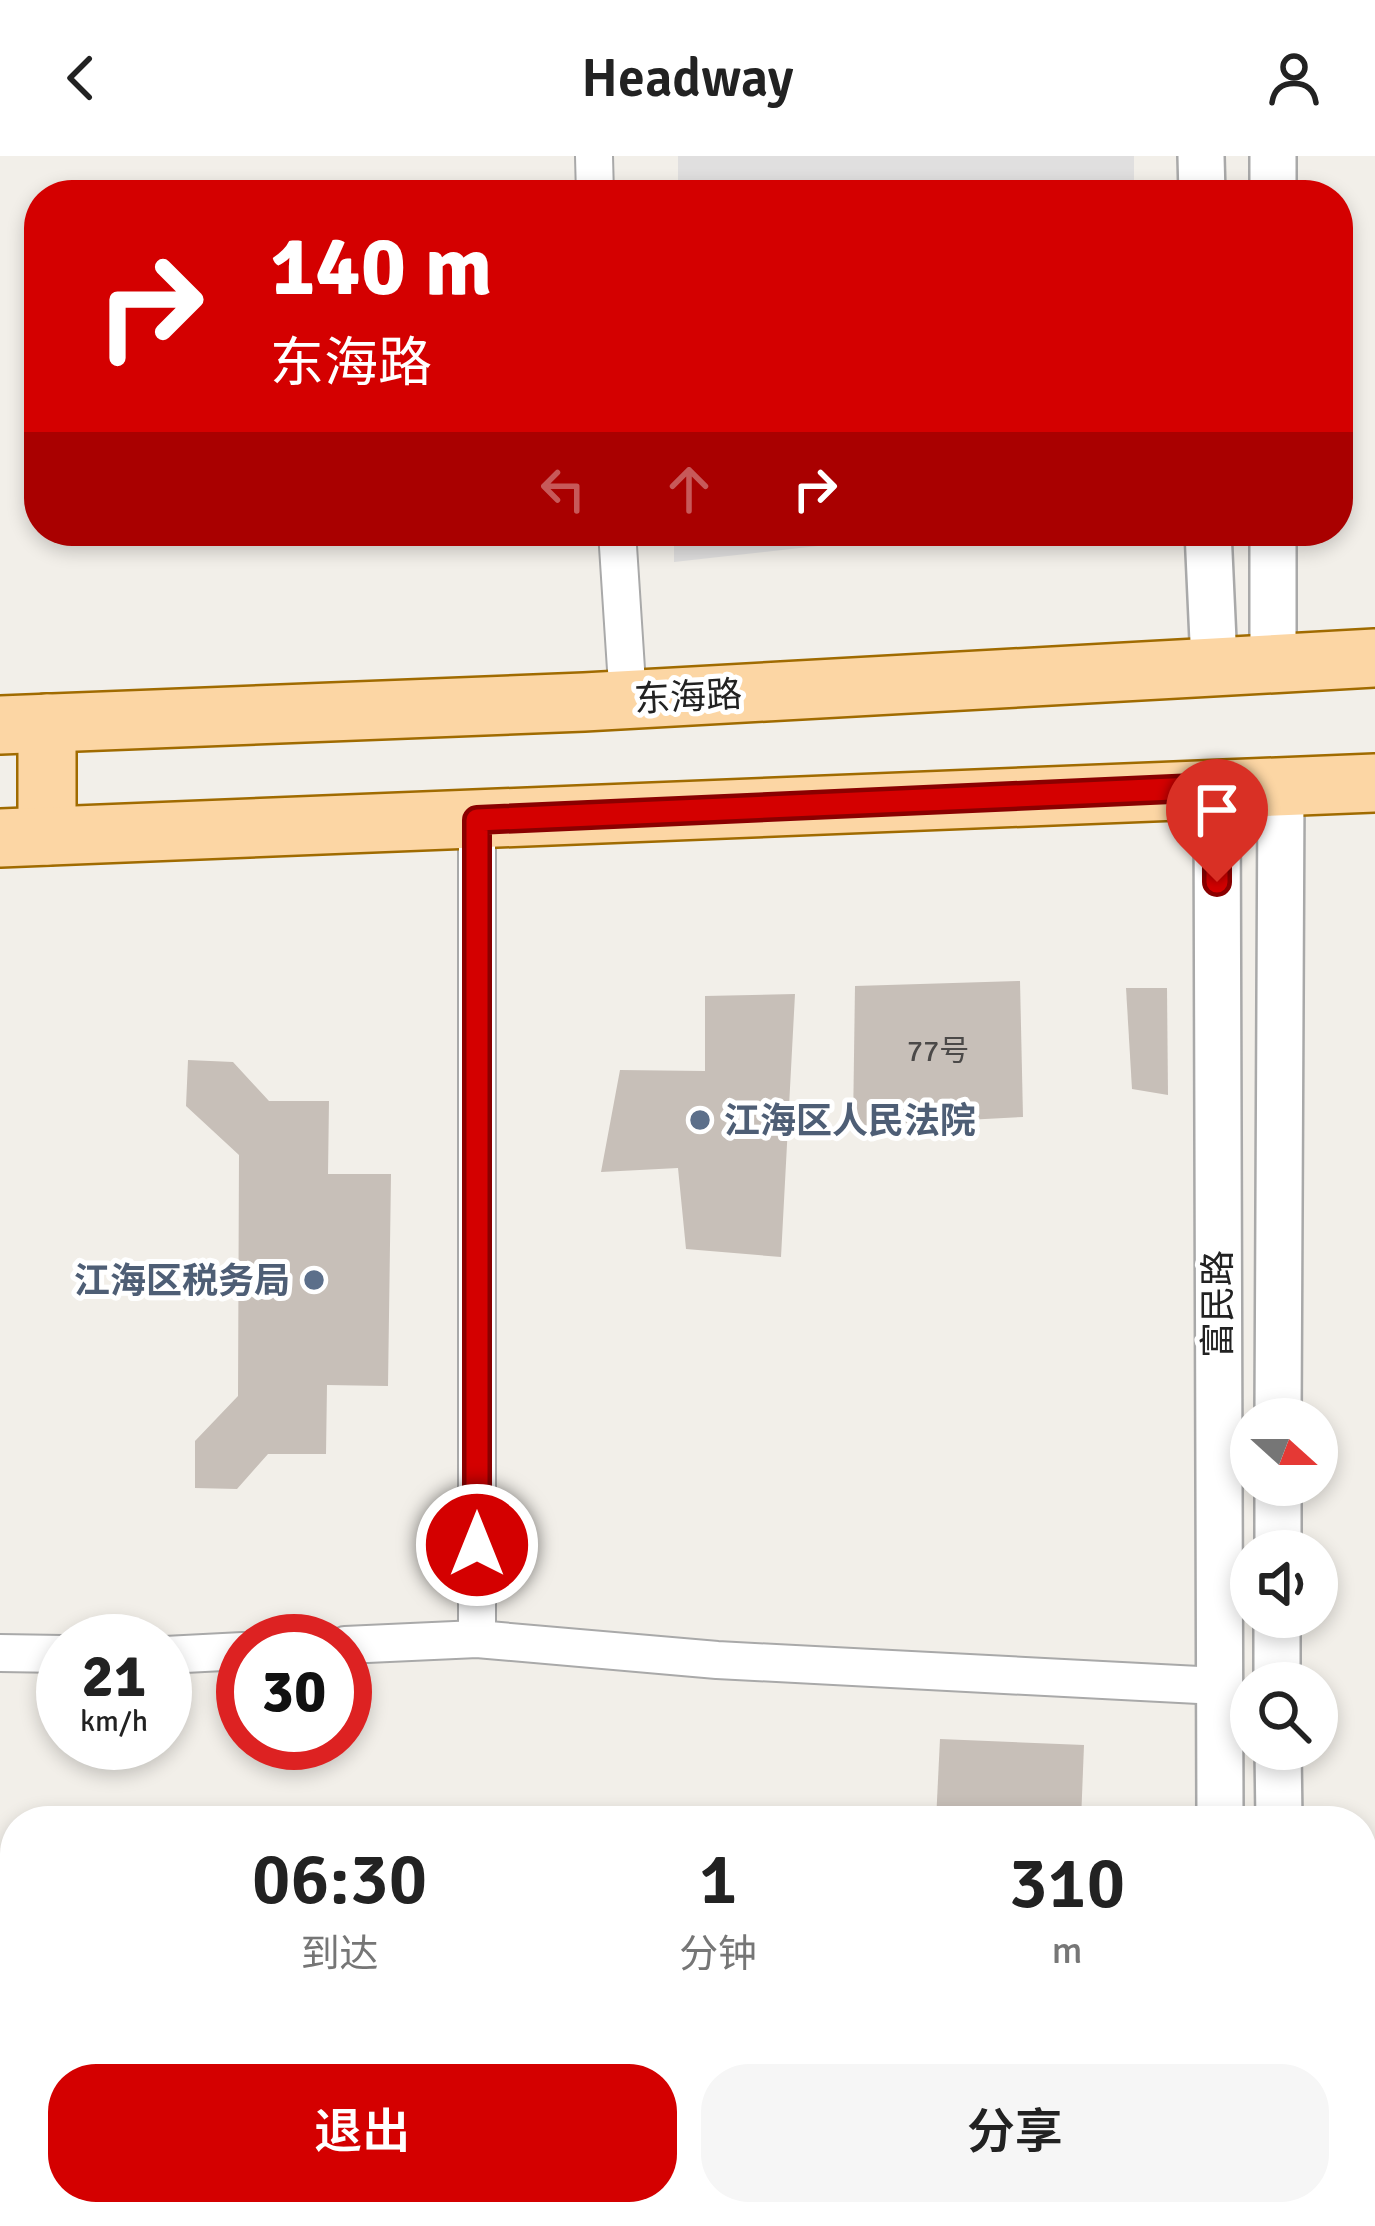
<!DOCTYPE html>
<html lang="zh">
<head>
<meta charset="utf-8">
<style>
	body { margin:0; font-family:Signika,"Noto Sans SC",sans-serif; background:#f6f6f6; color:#222; height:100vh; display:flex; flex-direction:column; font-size:45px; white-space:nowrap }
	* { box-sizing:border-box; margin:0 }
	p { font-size:39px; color:#767676 }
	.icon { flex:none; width:66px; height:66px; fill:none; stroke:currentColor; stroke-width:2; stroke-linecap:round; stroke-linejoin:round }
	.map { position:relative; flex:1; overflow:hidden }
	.drawer { position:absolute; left:0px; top:1650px; width:1377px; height:420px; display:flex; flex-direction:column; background:#fff; border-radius:48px 48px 0 0; box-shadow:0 6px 18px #0003 }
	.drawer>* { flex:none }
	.banner { position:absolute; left:24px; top:24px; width:1329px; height:366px; border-radius:48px; box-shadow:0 6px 18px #0003; background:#d40000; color:#fff; overflow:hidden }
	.needle { width:78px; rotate:111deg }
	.controls { position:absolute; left:1230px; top:1242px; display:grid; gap:24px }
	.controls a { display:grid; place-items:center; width:108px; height:108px; border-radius:50%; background:#fff; box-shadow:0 6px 18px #0003; font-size:60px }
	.speed { position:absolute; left:36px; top:1458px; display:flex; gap:24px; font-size:60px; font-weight:700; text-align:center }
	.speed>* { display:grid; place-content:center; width:156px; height:156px; border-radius:50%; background:#fff; box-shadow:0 6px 18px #0003; line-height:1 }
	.speed small { font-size:30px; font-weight:400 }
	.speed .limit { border:18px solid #d22; background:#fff; color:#111 }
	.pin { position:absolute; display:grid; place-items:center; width:102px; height:102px; color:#fff; margin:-123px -51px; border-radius:50% 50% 50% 0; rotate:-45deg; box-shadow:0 0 12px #0007 }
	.pin .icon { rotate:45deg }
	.me { position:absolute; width:132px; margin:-66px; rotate:0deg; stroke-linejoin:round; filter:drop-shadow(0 0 9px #0008) }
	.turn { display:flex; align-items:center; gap:42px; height:252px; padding:0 48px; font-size:54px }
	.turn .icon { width:156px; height:156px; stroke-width:2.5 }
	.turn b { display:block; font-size:84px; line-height:102px }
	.lanes { display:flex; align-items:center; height:114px; padding:0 48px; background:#0003; justify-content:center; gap:60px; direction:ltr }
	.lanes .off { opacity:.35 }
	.eta { display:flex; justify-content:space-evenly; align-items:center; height:204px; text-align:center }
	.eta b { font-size:72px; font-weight:600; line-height:84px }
	.primary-button { display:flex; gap:24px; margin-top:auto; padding:24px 48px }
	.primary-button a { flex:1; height:138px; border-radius:48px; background:#d40000; color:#fff; font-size:48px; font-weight:600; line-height:138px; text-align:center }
	.primary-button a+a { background:#f6f6f6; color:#222 }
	header { display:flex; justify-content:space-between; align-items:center; height:156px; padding:0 48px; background:#fff; font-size:54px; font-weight:600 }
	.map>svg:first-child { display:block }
	.residential { fill:#e0dfdf }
	.building { fill:#c7bfb8 }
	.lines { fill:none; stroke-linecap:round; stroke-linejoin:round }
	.minor-casing { stroke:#a9a9a9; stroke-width:40 }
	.tertiary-casing { stroke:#a9a9a9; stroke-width:50 }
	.primary-casing { stroke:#a06b00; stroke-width:62 }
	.minor { stroke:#fff; stroke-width:36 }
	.tertiary { stroke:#fff; stroke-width:45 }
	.primary { stroke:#fcd6a4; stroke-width:57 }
	.route-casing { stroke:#8a0000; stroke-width:30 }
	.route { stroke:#d40000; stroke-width:21 }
	.service-dot { fill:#5c6f8a; stroke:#fff; stroke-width:4.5 }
	.labels { text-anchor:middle; stroke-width:10; stroke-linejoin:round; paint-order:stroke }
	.number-label { font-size:30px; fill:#4b4948 }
	.street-label { font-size:36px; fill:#222; stroke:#fff }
	.service-label { font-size:36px; font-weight:bold; fill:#4e5e75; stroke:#fff; text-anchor:start }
</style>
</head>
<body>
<header><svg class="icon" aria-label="back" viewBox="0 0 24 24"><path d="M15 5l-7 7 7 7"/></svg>Headway<svg class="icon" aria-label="person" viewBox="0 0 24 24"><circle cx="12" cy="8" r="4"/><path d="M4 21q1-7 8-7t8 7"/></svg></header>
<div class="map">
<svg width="1375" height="2070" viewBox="0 0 1375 2070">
	<rect width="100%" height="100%" fill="#f2efe9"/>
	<g class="residential">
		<rect x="678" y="0" width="456" height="39"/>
		<polygon points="674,375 952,375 674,406"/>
	</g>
	<g class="building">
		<polygon points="1020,825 1023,961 853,970 855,830"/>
		<polygon points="1126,832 1167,832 1168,939 1132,933"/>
		<polygon points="795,838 781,1101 686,1093 678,1012 601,1016 620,914 705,915 705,840"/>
		<polygon points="188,904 233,906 269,945 329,945 328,1018 391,1018 388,1230 327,1229 326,1298 268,1298 237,1333 195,1332 195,1285 238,1240 239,999 186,950"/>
		<polygon points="940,1583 1084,1589 1081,1665 936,1665"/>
	</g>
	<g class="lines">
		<g class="minor-casing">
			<g id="minor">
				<polyline points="594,0 595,39"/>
				<polyline points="617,375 628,544"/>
				<polyline points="477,1483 477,664"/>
				<polyline points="345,1489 477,1483 717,1504 1218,1530"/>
				<polyline points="0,1497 63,1498"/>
				<polyline points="165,1499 243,1495"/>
			</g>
		</g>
		<g class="tertiary-casing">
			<g id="tertiary">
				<polyline points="1201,0 1202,39"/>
				<polyline points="1273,0 1273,39"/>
				<polyline points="1208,375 1214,507"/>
				<polyline points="1273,375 1273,504"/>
				<polyline points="1217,631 1220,1665"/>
				<polyline points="1278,1263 1281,634"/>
				<polyline points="1278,1395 1278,1329"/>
				<polyline points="1277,1527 1277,1461"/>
				<polyline points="1278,1593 1279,1665"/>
				<polyline points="1225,2055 1226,2070"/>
				<polyline points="1283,2055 1283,2070"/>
			</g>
		</g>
		<g class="primary-casing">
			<g id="primary">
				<polyline points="0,569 584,546 1375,502"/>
				<polyline points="47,680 47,567"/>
				<polyline points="0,682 1375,627"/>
			</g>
		</g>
		<use href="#minor" class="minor"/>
		<use href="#tertiary" class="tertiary"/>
		<use href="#primary" class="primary"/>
	</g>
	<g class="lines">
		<g class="route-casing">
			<polyline id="route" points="477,1389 477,664 1217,631 1217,726"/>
		</g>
		<use href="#route" class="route"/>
	</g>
	<g class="service-dot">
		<circle cx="700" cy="964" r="12"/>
		<circle cx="314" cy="1124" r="12"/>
	</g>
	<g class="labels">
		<g class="number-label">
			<text x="938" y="905">77号</text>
		</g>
		<g class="street-label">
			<text transform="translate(688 540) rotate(-3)" y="13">东海路</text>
			<text transform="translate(1217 1148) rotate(-90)" y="13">富民路</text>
		</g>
		<g class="service-label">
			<text x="724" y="977">江海区人民法院</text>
			<text x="290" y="1137" text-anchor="end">江海区税务局</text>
		</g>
	</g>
</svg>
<div class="controls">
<a><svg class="needle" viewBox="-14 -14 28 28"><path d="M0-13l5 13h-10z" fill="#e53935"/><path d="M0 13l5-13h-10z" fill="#767676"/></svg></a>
<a><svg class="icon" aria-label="sound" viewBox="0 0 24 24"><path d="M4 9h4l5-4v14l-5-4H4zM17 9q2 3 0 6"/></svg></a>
<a><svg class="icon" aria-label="search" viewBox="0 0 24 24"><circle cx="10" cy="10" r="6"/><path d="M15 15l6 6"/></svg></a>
</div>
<div class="speed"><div>21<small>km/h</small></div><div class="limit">30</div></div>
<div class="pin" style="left:1217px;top:726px;background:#d93025"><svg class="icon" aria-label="arrive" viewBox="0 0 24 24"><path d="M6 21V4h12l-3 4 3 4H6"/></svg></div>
<svg class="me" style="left:477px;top:1389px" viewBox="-20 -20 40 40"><circle r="17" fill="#d40000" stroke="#fff" stroke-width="3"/><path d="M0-11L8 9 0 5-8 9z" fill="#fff"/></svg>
<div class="banner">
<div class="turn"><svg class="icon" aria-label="right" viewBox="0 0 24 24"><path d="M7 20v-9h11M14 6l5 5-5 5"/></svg><div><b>140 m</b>东海路</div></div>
<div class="lanes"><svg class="icon off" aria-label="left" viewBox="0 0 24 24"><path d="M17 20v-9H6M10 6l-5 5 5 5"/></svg><svg class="icon off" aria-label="ahead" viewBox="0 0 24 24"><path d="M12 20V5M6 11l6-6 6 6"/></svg><svg class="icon" aria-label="right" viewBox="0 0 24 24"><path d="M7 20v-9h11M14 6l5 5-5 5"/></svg></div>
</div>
<section class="drawer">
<div class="eta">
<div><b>06:30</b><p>到达</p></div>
<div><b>1</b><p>分钟</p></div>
<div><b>310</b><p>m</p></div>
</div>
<div class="primary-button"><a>退出</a><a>分享</a></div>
</section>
</div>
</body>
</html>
